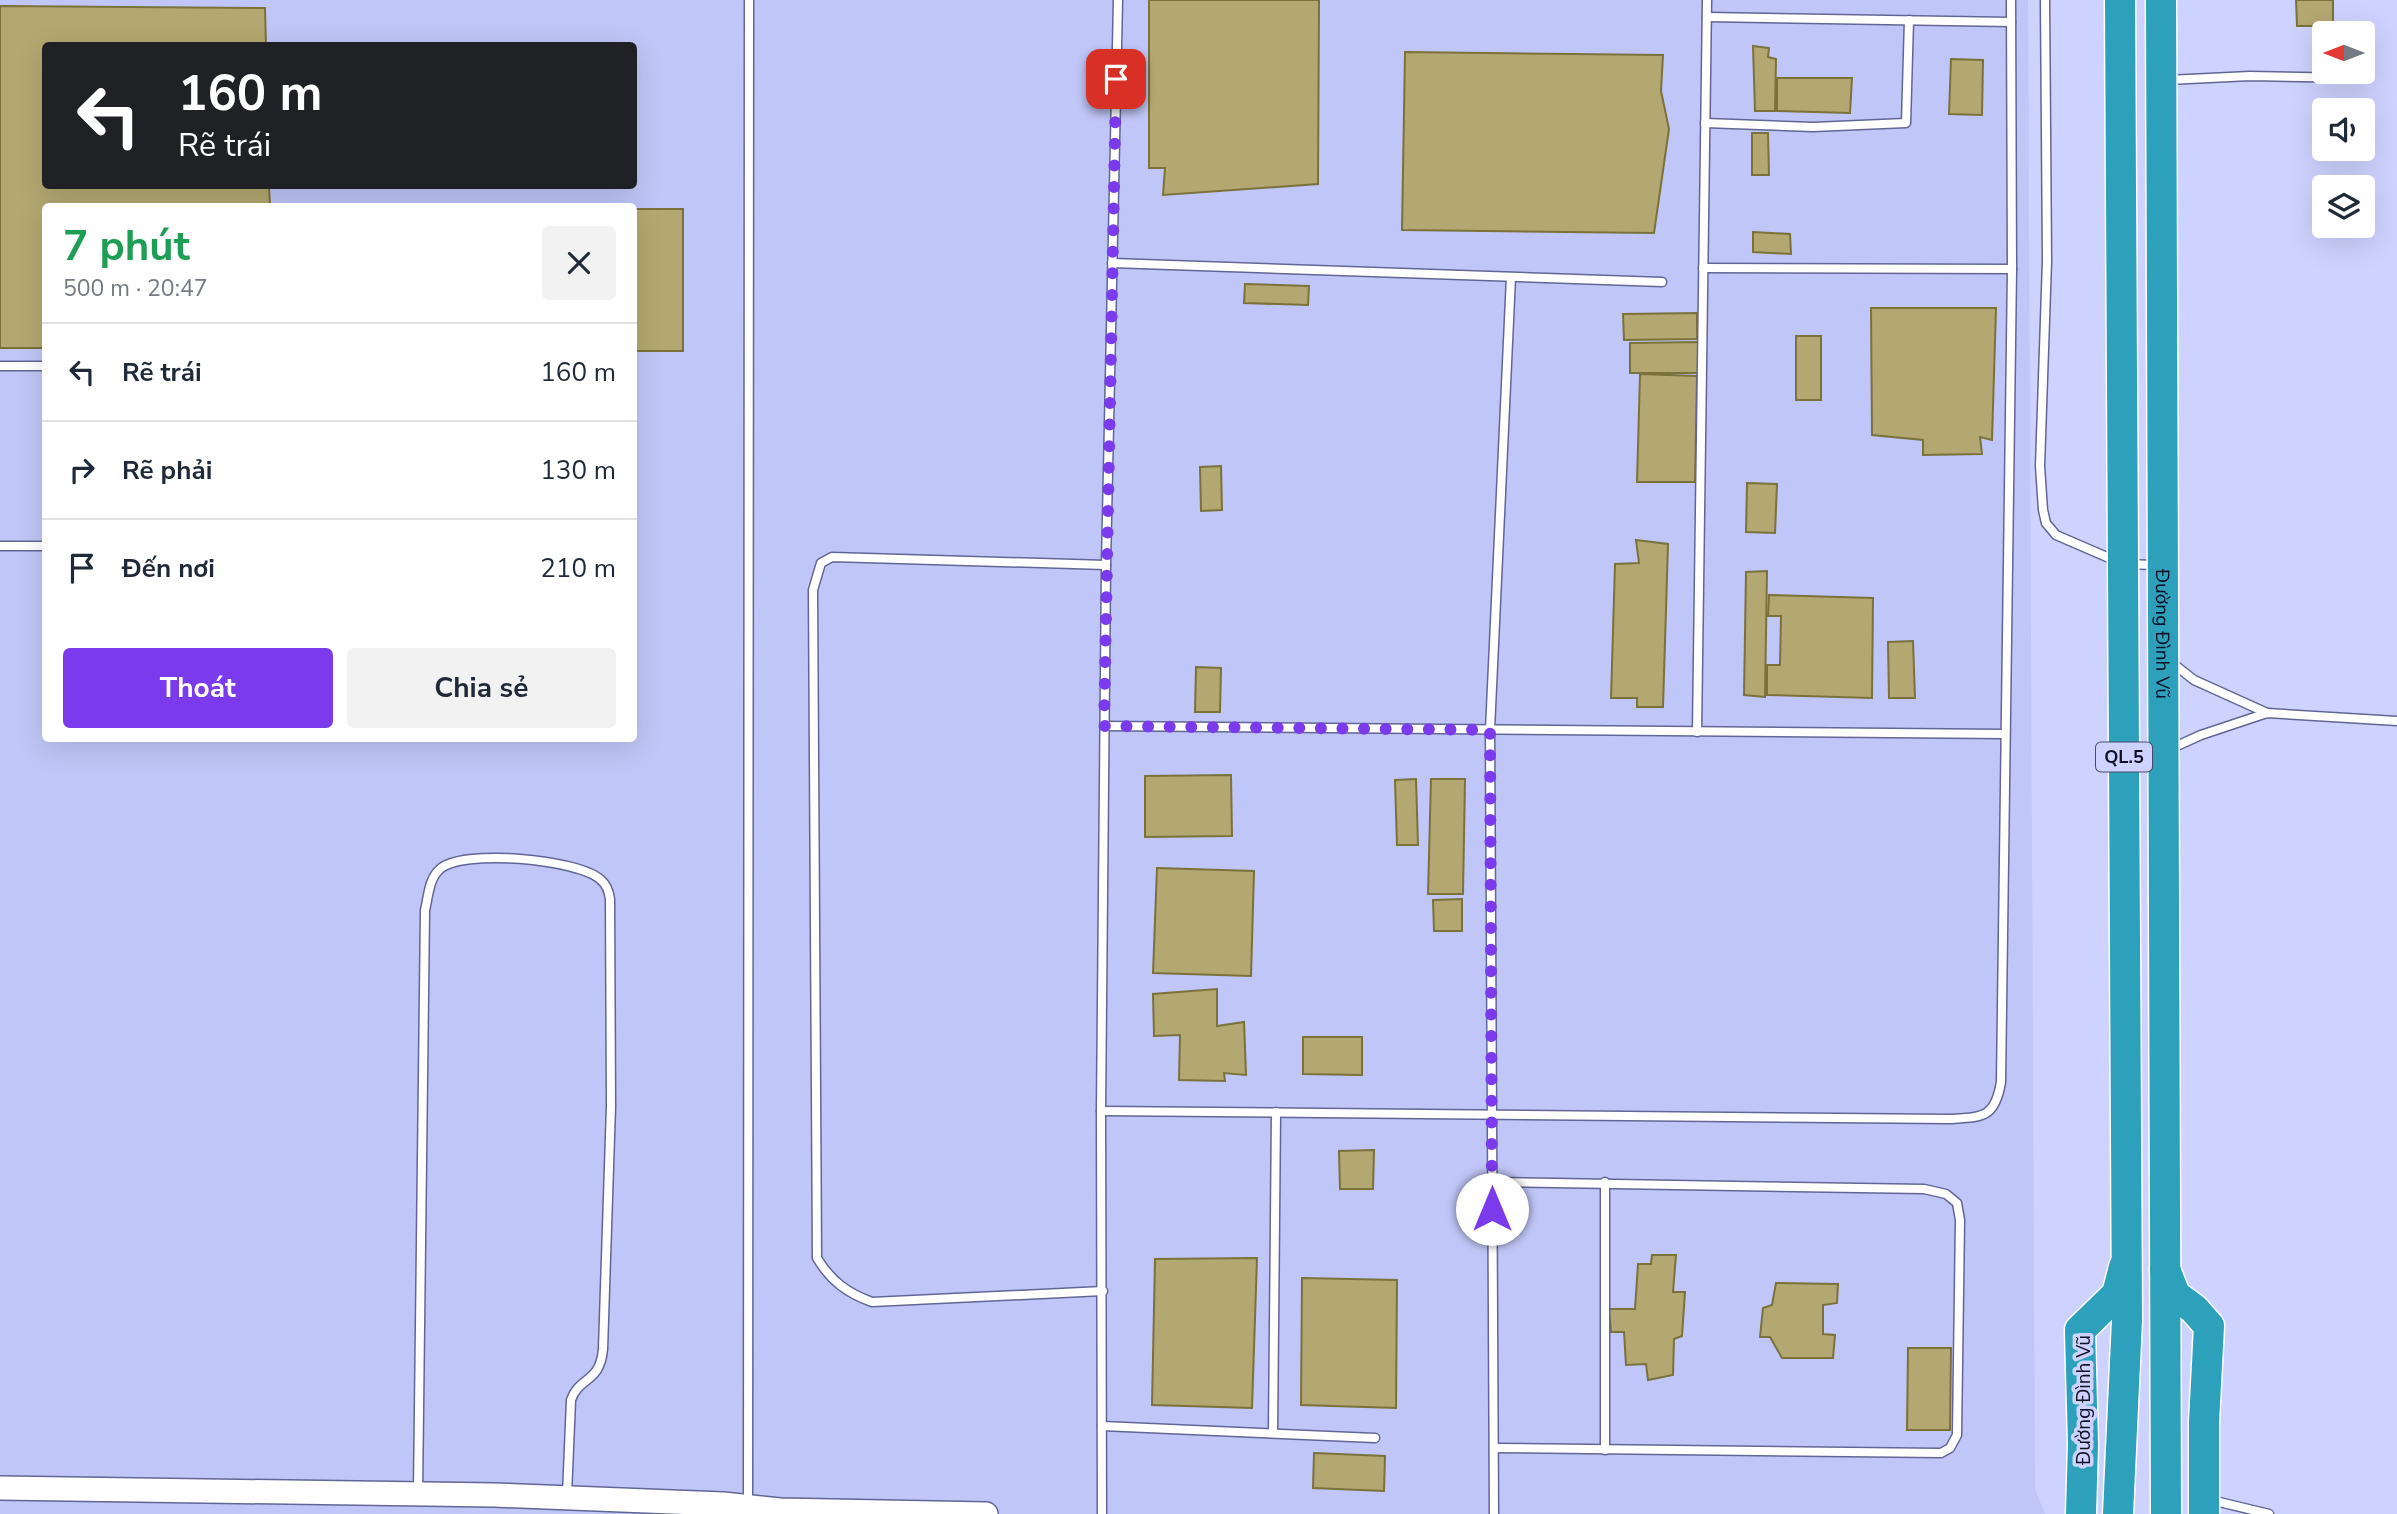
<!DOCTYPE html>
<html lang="vi">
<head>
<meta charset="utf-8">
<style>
	body { margin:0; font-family:"Nunito Sans",sans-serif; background:#f2f2f3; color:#1f2937; height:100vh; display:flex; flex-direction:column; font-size:26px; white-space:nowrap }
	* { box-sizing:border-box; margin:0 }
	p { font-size:23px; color:#747a83 }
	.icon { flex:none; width:38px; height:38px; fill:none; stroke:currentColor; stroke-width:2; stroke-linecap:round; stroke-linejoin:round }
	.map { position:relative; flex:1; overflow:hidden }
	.sheet { position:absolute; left:42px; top:203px; width:595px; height:539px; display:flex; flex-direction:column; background:#fff; border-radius:7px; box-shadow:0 7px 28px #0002 }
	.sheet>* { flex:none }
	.hud { position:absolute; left:42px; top:42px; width:595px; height:147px; border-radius:7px; box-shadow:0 7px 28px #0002; background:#202124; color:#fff; overflow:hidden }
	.needle { width:46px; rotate:270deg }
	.buttons { position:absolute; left:2312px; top:21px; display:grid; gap:14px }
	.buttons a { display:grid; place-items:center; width:63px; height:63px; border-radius:7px; background:#fff; box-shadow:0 7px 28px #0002; font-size:35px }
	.pin { position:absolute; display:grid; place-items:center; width:60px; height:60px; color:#fff; margin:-30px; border-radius:14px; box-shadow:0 4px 10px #0006 }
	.me { position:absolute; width:77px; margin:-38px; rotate:0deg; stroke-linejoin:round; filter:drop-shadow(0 0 5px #0008) }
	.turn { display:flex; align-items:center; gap:24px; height:147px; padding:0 21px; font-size:32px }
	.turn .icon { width:91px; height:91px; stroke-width:2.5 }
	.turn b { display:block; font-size:49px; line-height:60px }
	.round { display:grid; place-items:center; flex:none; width:74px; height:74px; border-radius:7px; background:#f2f2f3 }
	.overview { display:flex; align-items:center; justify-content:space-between; height:119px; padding:0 21px }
	h1 { font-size:42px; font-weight:700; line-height:52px; color:#1e9e55 }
	.button { display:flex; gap:14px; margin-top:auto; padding:14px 21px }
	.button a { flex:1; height:80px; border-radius:7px; background:#7c3aed; color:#fff; font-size:28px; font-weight:700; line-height:80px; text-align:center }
	.button a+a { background:#f2f2f3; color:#1f2937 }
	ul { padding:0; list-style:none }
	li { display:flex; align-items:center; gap:21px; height:98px; padding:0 21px; border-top:2px solid #e0e1e3 }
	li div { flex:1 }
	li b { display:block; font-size:26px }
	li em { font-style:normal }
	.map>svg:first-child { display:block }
	.built { fill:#c0c6f7; fill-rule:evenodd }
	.building { fill:#b3a871; stroke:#7b713a; stroke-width:2 }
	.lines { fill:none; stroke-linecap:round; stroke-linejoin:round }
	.lane-casing { stroke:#616696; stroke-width:11 }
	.secondary-casing { stroke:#616696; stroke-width:26 }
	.highway-casing { stroke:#fff; stroke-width:33 }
	.lane { stroke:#fff; stroke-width:8 }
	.secondary { stroke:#fff; stroke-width:23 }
	.highway { stroke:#2da0bc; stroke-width:30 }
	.route { stroke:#7c3aed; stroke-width:12; stroke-dasharray:0 21.6 }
	.labels { text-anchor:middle; stroke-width:7; stroke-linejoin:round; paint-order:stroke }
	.shield { fill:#cdd3fe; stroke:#484a65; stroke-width:2 }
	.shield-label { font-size:18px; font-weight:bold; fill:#0f1023 }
	.street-label { font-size:19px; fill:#0f1023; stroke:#cdd3fe }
</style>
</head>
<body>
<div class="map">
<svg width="2397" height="1514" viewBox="0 0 2397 1514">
	<rect width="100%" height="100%" fill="#cdd3fe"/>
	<path class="built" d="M0 0H2028L2035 1489 2045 1514H0ZM46 46H634V186H46ZM46 206H634V738H46Z"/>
	<g class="building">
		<polygon points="1149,0 1319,0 1318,184 1163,195 1165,168 1149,168"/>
		<polygon points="2296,0 2333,0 2333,26 2297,26"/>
		<polygon points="0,6 265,8 266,46 46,46 46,186 269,186 270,206 46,206 46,348 0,348"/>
		<polygon points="1753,46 1769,48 1768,57 1776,59 1775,111 1755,111"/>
		<polygon points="1405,52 1663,55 1661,91 1669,129 1654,233 1402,230"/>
		<polygon points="1951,59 1983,60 1982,115 1949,114"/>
		<polygon points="1777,78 1852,78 1850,113 1777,111"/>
		<polygon points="1752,133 1768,133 1769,175 1752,175"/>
		<rect x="635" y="209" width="48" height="142"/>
		<polygon points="1753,232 1790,234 1791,254 1753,252"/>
		<polygon points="1245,284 1309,286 1308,305 1244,303"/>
		<polygon points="1871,308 1996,308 1992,440 1980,437 1982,454 1923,455 1923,440 1872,435"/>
		<polygon points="1697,313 1697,339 1624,340 1623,314"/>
		<rect x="1796" y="336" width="25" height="64"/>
		<polygon points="1698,342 1698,373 1630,373 1630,343"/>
		<polygon points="1640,374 1697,376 1695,482 1637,482"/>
		<polygon points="1221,466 1222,510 1201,511 1200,467"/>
		<polygon points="1747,483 1777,484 1775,533 1746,532"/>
		<polygon points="1636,540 1668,544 1663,707 1637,707 1637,698 1611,698 1615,564 1639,563"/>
		<polygon points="1767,571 1765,697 1744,695 1746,572"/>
		<polygon points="1769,595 1873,598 1872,698 1767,695 1767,665 1780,665 1781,616 1768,616"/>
		<polygon points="1913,641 1915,698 1889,698 1888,642"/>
		<polygon points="1196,667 1221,668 1220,712 1195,712"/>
		<polygon points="1231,775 1232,836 1145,837 1145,776"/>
		<polygon points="1416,779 1418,845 1397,845 1395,780"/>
		<polygon points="1431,779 1465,779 1463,894 1428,894"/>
		<polygon points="1157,868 1254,871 1251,976 1153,973"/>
		<polygon points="1462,899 1462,931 1434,931 1433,900"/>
		<polygon points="1217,989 1217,1026 1244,1022 1246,1075 1224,1073 1225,1081 1179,1080 1180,1035 1154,1036 1153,994"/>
		<polygon points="1303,1037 1362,1037 1362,1075 1303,1074"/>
		<polygon points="1374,1150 1373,1189 1340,1189 1339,1151"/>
		<polygon points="1652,1255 1676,1255 1673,1292 1685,1292 1682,1336 1674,1339 1673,1375 1648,1380 1646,1364 1626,1365 1624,1332 1611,1332 1609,1309 1635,1309 1638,1264 1651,1264"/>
		<polygon points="1257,1258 1252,1408 1152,1405 1155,1259"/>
		<polygon points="1302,1278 1397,1280 1396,1408 1301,1405"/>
		<polygon points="1776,1283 1838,1284 1837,1303 1823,1305 1823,1334 1835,1335 1833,1358 1782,1358 1770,1337 1760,1337 1763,1308 1772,1305"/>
		<polygon points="1908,1348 1951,1348 1950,1430 1907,1430"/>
		<polygon points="1314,1453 1385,1456 1384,1491 1313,1488"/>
	</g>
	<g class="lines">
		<g class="lane-casing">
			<g id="lane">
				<polyline points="2045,0 2047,261 2040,466 2043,510 2046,523 2056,535 2123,564 2156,565"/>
				<polyline points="1707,17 2011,22"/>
				<polyline points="2168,80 2250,76 2362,78"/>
				<polyline points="1705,123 1813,127 1906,123 1909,20"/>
				<polyline points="1112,263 1662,282"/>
				<polyline points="1703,268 2012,269"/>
				<polyline points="0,366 46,366"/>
				<polyline points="0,546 46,546"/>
				<polyline points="2171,662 2194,680 2267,713"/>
				<polyline points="1104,726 2004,734"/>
				<polyline points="1697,732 1707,0"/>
				<polyline points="2170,749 2201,735 2267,713 2397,721"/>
				<path d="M1101 1111 1950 1119C1983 1117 1995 1118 2001 1082L2012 269 2011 0"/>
				<polyline points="1492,1182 1924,1189 1946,1194 1957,1203 1960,1220 1957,1435 1950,1448 1941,1453 1494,1448"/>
				<polyline points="1605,1182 1605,1450"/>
				<path d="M1103 1291 872 1302C847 1293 831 1281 817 1258L813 590 821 563 832 557 1106 565"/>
				<polyline points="1102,1426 1375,1438"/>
				<polyline points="1273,1433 1276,1112"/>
				<path d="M418 1493 425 910C428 898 429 879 439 870 460 848 579 859 601 880 607 885 609 892 610 899L611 1106 603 1349C600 1384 579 1376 571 1400L567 1495"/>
				<polyline points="2211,1500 2269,1514"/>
				<polyline points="748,1504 749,0"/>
				<polyline points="1102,1514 1101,1111 1106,565 1118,0"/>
				<polyline points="1494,1514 1490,730 1511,277"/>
			</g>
		</g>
		<g class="secondary-casing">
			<polyline id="secondary" points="0,1488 494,1495 723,1504 780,1510 986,1514"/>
		</g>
		<g class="highway-casing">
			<g id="highway">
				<path id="s1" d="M2161 0 2166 1514"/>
				<polyline points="2165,1269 2175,1295 2194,1309 2209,1326 2204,1422 2204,1514"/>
				<polyline points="2081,1514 2083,1444 2080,1330 2117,1294 2124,1267"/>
				<polyline points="2118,1514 2127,1320 2120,0"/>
			</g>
		</g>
		<use href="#lane" class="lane"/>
		<use href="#secondary" class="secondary"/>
		<use href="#highway" class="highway"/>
	</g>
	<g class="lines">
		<polyline class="route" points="1116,79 1104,726 1490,730 1492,1209"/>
	</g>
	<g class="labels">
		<rect class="shield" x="2096" y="742.5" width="56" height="29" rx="5"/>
		<g class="shield-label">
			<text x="2124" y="763">QL.5</text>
		</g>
		<g class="street-label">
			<text dy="7" stroke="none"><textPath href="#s1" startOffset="634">Đường Đình Vũ</textPath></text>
			<text transform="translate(2083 1400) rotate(-90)" y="7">Đường Đình Vũ</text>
		</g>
	</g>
</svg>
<div class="buttons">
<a><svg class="needle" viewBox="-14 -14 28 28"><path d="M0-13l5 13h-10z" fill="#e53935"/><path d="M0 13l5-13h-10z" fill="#747a83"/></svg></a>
<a><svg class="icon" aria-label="sound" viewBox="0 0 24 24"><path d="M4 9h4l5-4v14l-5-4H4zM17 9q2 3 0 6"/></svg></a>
<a><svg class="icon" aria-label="layers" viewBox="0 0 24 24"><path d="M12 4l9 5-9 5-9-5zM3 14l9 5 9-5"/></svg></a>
</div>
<div class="pin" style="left:1116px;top:79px;background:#d93025"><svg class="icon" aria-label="arrive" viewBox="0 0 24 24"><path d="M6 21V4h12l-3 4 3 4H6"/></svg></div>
<svg class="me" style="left:1492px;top:1209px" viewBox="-20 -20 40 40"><circle r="19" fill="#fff"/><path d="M0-13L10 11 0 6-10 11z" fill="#7c3aed"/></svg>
<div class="hud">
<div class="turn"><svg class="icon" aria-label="left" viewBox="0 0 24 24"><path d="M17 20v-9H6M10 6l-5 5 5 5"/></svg><div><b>160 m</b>Rẽ trái</div></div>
</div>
<section class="sheet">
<div class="overview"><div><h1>7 phút</h1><p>500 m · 20:47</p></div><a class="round"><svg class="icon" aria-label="close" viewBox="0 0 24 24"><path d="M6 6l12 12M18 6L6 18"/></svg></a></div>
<ul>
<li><svg class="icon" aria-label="left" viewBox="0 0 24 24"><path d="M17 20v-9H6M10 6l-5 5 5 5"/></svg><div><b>Rẽ trái</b></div><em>160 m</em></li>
<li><svg class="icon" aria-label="right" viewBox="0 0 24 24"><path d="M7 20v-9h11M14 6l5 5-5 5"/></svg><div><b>Rẽ phải</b></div><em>130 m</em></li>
<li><svg class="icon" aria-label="arrive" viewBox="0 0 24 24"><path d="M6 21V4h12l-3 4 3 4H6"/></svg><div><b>Đến nơi</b></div><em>210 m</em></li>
</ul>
<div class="button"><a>Thoát</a><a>Chia sẻ</a></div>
</section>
</div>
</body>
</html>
